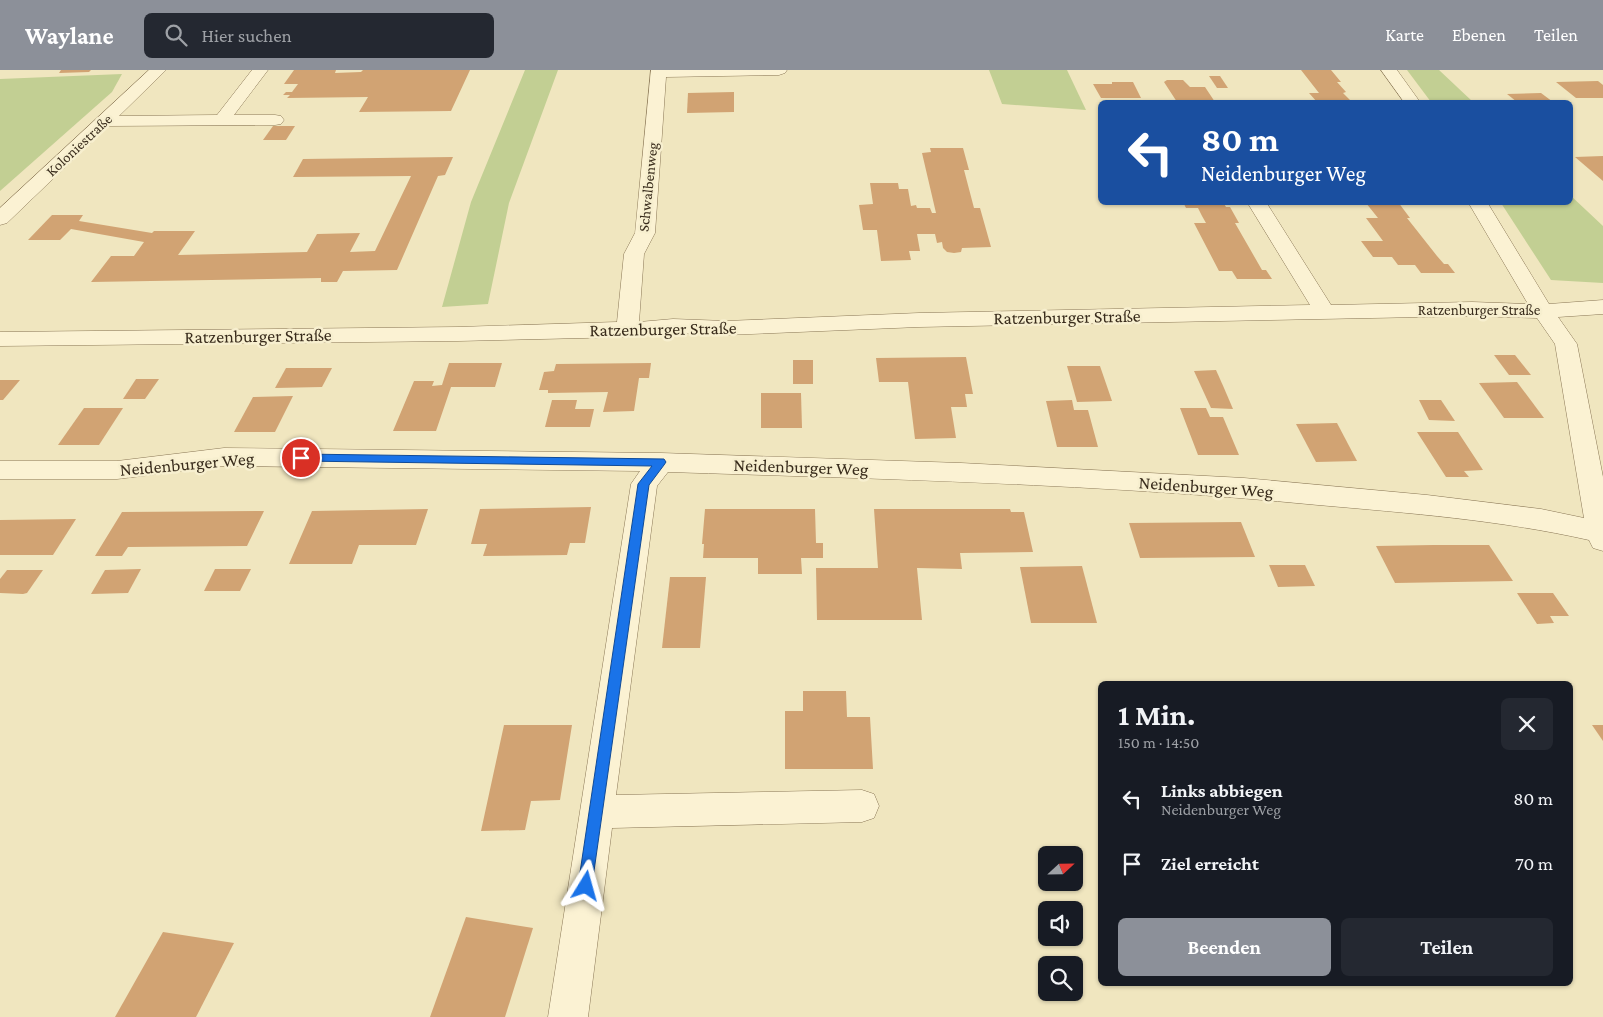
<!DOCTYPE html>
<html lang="de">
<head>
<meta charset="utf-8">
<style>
	body { margin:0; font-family:"Crimson Pro",serif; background:#242831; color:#f1f3f6; height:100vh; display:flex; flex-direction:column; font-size:19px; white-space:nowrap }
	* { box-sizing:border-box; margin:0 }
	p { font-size:16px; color:#9ea1a6 }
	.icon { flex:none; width:28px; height:28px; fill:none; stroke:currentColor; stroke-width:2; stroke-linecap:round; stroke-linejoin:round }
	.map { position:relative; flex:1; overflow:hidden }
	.details { position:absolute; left:1098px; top:611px; width:475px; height:305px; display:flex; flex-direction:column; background:#171b24; border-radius:8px; box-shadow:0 1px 4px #0004 }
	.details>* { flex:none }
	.guide { position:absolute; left:1098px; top:30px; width:475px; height:105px; border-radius:8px; box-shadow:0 1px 4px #0004; background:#1a4fa0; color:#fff; overflow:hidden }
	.needle { width:32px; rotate:68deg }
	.controls { position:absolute; left:1038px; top:776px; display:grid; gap:10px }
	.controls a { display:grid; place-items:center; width:45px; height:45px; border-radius:8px; background:#171b24; box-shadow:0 1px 4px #0004; font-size:25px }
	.pin { position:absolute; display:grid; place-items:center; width:42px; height:42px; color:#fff; margin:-21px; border:2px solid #fff; border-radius:50%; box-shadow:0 1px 5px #0007 }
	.me { position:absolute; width:55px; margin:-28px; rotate:8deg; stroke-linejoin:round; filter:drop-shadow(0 0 4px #0008) }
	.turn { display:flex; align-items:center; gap:18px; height:105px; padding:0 20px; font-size:22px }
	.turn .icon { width:65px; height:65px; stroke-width:2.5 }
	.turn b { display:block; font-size:35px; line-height:42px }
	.round { display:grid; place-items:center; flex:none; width:52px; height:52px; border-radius:8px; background:#242831 }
	.head { display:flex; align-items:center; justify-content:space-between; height:85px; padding:0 20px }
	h1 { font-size:30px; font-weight:700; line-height:38px }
	.button { display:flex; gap:10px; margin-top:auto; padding:10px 20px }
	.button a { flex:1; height:58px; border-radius:8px; background:#8c9099; color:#fff; font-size:20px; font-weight:700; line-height:58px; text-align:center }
	.button a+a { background:#242831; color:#f1f3f6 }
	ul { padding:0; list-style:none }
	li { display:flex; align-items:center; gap:15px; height:65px; padding:0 20px }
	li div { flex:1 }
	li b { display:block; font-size:19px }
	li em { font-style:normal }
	header { display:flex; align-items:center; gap:30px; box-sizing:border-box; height:70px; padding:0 25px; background:#8c9099; color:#fff }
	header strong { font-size:24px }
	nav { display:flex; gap:28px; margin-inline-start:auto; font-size:18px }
	.search { width:350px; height:45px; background:#242831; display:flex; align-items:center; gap:12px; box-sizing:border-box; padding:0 18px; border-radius:8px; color:#9ea1a6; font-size:19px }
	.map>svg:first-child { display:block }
	.green { fill:#c2cf93 }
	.building { fill:#d1a373 }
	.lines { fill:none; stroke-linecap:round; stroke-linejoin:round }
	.minor-casing { stroke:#8a7756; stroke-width:1 }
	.minor { fill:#fbf2d3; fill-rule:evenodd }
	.route { fill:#1a73e8; stroke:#114b97 }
	.labels { text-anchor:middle; stroke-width:5; stroke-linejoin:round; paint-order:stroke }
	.far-street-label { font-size:15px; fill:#392c1c; stroke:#f7efcf }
	.street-label { font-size:18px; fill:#392c1c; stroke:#f7efcf }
</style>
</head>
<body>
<header>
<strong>Waylane</strong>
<div class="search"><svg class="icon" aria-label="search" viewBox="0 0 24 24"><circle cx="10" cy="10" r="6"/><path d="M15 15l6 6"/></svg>Hier suchen</div>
<nav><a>Karte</a><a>Ebenen</a><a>Teilen</a></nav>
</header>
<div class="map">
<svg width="1603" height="947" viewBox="0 0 1603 947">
	<rect width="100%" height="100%" fill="#f0e6bf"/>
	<g class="green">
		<polygon points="525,0 558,0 509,133 488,234 442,237 471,132"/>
		<polygon points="989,0 1067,0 1086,40 1002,34"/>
		<polygon points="1407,0 1439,0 1473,32 1431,32"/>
		<polygon points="122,4 112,22 0,121 0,9"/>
		<polygon points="1570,125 1603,156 1603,213 1551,210 1501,133 1570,132"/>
	</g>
	<g class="building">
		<polygon points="61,0 91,0 89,2 59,3"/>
		<polygon points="294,0 336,0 335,3 361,2 363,0 470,0 451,41 359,42 368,27 287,28 290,25 283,25 286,22 292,22 298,14 284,14"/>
		<polygon points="1301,0 1331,0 1341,12 1337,12 1346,22 1343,23 1352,32 1317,32 1309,23 1319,23"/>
		<polygon points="1209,6 1220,6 1228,18 1217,18"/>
		<polygon points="1167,10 1183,10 1190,17 1205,17 1215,32 1177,32 1164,12"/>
		<polygon points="1598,11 1603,15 1603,28 1576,28 1556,12"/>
		<polygon points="1112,12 1133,12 1141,28 1101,28 1093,14 1112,14"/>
		<polygon points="734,22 734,42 687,43 688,23"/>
		<polygon points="1541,23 1553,32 1517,32 1507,24"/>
		<polygon points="273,56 295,56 286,70 263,70"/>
		<polygon points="930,78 963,78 969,100 964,100 974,138 980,138 991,177 962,178 961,182 954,183 947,182 943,178 942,172 937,173 935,164 917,164 920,181 909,181 911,190 881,191 877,160 863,160 859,135 873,134 870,113 898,113 899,119 908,119 911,136 916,135 917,138 930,138 932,143 936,143 922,83 931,82"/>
		<polygon points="1603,86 1603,111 1575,87"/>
		<polygon points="453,87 445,105 438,106 397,200 343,201 337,212 321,212 321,208 91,212 111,186 134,186 144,172 71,159 60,170 28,170 52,145 83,145 79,151 152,163 154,161 195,161 178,185 307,182 317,164 360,163 350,182 375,181 411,106 293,107 303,89"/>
		<polygon points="1183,132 1223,132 1226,137 1230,137 1239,153 1235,153 1262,200 1266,200 1272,209 1237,209 1232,201 1219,201 1194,153 1206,153 1202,146 1198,138 1186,138"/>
		<polygon points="1398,132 1410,148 1407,148 1437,186 1444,194 1448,194 1455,203 1421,203 1415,195 1398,195 1392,187 1373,187 1361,171 1383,171 1366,148 1378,148 1366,133"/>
		<polygon points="1494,285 1515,285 1531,305 1509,305"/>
		<polygon points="966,287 973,324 965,324 967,337 951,337 956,368 915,369 908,312 879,312 876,288"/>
		<rect x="793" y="290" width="20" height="24"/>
		<polygon points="449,293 502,293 495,317 451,317 436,361 393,361 414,311 434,311 432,316 442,315"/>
		<polygon points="651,293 649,308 639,308 634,341 603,342 608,322 548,323 548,320 539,320 544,302 554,301 556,294"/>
		<polygon points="1067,296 1100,296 1112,331 1077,332"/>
		<polygon points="286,298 332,298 322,317 275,318"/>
		<polygon points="1216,300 1224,318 1233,339 1211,338 1194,301"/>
		<polygon points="136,309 159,309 145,329 123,329"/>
		<polygon points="0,310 20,310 3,330 0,330"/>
		<polygon points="1517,312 1544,348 1504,348 1479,313"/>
		<polygon points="761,323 801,323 802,358 761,358"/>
		<polygon points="293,326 275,362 234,362 253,327"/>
		<polygon points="552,330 577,330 575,339 594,339 590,357 545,357"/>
		<polygon points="1072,330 1074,340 1088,340 1098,377 1057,377 1046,331"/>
		<polygon points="1419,330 1441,330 1455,351 1429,350"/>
		<polygon points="84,338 123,338 99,375 58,375"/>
		<polygon points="1180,338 1206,338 1210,347 1223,347 1239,385 1198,385"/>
		<polygon points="1337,353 1357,391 1316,392 1296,354"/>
		<polygon points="1417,362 1458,362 1483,400 1464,401 1469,407 1446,407"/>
		<polygon points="591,437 585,473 570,473 567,485 483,486 487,474 471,474 480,439"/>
		<polygon points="428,439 416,475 359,475 352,494 289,494 312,441"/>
		<polygon points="705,439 815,439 816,473 823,473 823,488 801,488 802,504 758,504 758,488 703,488 704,474 702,474"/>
		<polygon points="874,439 1010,439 1011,442 1024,442 1033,482 960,483 962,499 917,498 922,550 817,550 816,498 878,498"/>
		<polygon points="264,441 247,476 128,477 122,486 95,486 122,442"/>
		<polygon points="76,449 53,485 0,485 0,450"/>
		<polygon points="1241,452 1255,487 1140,488 1129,453"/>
		<polygon points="1433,475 1489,475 1513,511 1395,513 1376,476"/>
		<polygon points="1269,495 1305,495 1315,516 1278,517"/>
		<polygon points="1082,496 1097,553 1031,553 1020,497"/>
		<polygon points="141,499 128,523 91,524 105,500"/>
		<polygon points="215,499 251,499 240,521 204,521"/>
		<polygon points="7,500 43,500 27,523 23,524 0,523 0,509"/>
		<polygon points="670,507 706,507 700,578 662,578"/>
		<polygon points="1517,523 1553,523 1569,546 1550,546 1554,553 1537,554"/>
		<polygon points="803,621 846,621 847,647 870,647 873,699 785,699 785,641 803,641"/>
		<polygon points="504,655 572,655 560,730 531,731 525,760 481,761"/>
		<polygon points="1592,655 1603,655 1603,671"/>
		<polygon points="466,847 533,858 505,947 430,947"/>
		<polygon points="163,862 234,873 196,947 115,947"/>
	</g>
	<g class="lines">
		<g class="minor-casing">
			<g id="minor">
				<polygon points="149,0 166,0 119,46 217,45 252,0 268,0 234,45 275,45 281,46 284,50 281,54 275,55 108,56 7,153 0,155 0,138"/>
				<path d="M651 0H787L785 3 779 5 666 7 655 163 644 184 639 252 673 249 726 251 919 243 1310 235 1247 132H1266L1331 235 1472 232 1528 234 1468 132H1487L1549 234 1603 230V244L1558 247 1577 274 1603 407V481L1593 478 1589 470C1500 450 1409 443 1318 435 1102 414 884 409 668 402L657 416 616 725 862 720 874 724 879 736 874 748 862 752 612 758 588 947H548L631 414 640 401 224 396 117 409H0V391H117L224 378 661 383 961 393 1244 408 1427 425 1541 439 1584 448 1555 274 1537 248 1472 246 919 257 726 265 673 263 627 267 458 271 0 276V262L458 257 617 252 624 184 635 163Z"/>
				<polygon points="1381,0 1397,0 1420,32 1404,32"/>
			</g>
		</g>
		<use href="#minor" class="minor"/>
	</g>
	<polygon class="route" points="301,384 664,389 666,392 664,395 649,415 591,822 586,824 580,822 578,816 638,414 652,396 301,391 295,388"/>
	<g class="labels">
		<g class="far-street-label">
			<text transform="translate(79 75) rotate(-43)" y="5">Koloniestraße</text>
			<text transform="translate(648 117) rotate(-84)" y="5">Schwalbenweg</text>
			<text x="1479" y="245">Ratzenburger Straße</text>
		</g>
		<g class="street-label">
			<text transform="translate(1067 247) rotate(-1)" y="6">Ratzenburger Straße</text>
			<text transform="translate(663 259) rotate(-1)" y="6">Ratzenburger Straße</text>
			<text transform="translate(258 266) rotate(-1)" y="6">Ratzenburger Straße</text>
			<text transform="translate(187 394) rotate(-5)" y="6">Neidenburger Weg</text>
			<text transform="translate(801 397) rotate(2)" y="6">Neidenburger Weg</text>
			<text transform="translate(1206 417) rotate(4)" y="6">Neidenburger Weg</text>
		</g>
	</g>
</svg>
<div class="controls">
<a><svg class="needle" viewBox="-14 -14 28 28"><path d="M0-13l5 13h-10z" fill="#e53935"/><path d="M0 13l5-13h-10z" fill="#9ea1a6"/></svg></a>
<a><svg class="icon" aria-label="sound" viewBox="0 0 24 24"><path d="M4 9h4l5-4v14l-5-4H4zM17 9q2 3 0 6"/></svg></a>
<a><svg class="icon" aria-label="search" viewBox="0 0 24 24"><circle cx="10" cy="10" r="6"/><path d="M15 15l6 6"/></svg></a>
</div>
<div class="pin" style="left:301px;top:388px;background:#d93025"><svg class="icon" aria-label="arrive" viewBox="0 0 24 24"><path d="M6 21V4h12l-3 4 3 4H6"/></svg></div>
<svg class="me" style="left:586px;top:816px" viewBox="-20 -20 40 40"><path d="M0-17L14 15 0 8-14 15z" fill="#1a73e8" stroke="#fff" stroke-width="4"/></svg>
<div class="guide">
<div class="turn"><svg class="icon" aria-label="left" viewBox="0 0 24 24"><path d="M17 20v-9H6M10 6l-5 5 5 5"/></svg><div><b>80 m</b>Neidenburger Weg</div></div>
</div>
<section class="details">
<div class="head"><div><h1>1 Min.</h1><p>150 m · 14:50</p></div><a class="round"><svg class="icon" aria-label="close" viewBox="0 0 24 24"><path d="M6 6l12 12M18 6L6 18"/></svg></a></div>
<ul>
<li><svg class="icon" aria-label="left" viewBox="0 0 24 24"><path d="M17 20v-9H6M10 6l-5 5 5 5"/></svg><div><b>Links abbiegen</b><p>Neidenburger Weg</p></div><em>80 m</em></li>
<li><svg class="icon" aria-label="arrive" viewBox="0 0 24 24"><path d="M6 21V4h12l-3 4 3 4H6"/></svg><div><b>Ziel erreicht</b></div><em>70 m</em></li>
</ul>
<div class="button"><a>Beenden</a><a>Teilen</a></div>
</section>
</div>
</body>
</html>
